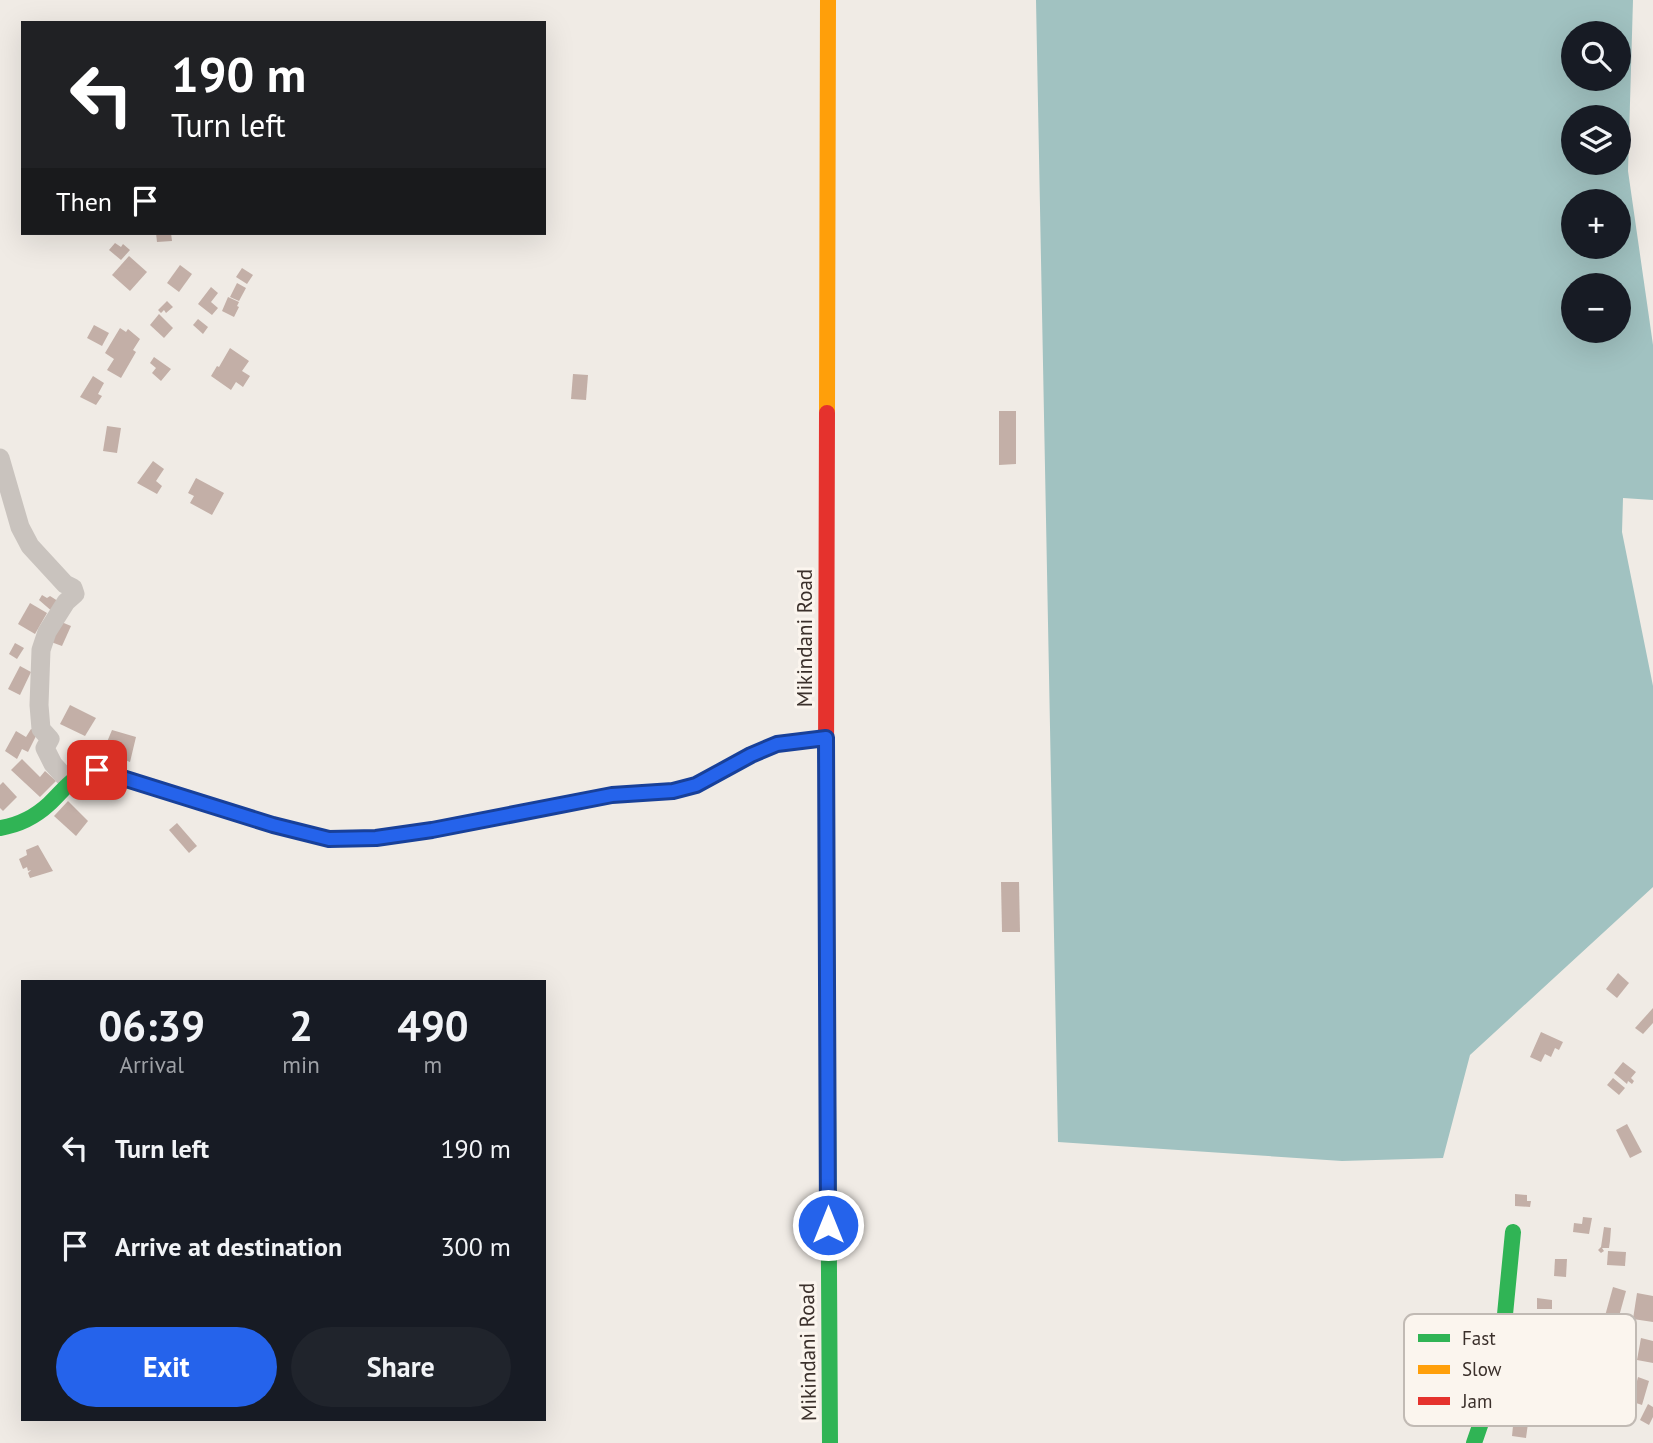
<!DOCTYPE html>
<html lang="en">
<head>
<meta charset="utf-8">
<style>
	body { margin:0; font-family:"PT Sans",sans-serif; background:#20242c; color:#f1f3f6; height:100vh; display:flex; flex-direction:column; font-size:26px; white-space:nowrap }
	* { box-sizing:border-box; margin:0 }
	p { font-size:23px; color:#9ea1a6 }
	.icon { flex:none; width:38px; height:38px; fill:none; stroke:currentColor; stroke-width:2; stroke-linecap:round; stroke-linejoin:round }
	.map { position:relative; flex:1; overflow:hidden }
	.sheet { position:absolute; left:21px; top:980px; width:525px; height:441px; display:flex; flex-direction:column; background:#171b24; border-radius:0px; box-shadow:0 7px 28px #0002 }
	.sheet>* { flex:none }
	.banner { position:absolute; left:21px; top:21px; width:525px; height:214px; border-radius:0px; box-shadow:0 7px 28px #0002; background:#202124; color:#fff; overflow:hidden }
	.controls { position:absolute; left:1561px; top:21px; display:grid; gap:14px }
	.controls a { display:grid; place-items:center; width:70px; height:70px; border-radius:50%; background:#171b24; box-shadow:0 7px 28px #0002; font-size:35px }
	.pin { position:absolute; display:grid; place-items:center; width:60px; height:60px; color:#fff; margin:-30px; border-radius:14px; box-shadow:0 4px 10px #0006 }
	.me { position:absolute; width:77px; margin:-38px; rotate:0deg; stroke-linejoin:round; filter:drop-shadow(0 0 5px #0008) }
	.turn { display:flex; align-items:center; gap:24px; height:147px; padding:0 35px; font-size:32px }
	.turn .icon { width:91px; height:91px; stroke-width:2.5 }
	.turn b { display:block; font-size:49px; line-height:60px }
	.then { display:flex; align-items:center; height:66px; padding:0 35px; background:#0003; gap:14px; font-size:26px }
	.eta { display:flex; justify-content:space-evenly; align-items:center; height:119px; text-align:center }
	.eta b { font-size:42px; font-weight:800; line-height:49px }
	.primary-button { display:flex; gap:14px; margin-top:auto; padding:14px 35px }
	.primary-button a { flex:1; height:80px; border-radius:42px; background:#2563eb; color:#fff; font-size:28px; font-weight:800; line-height:80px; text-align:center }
	.primary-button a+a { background:#20242c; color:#f1f3f6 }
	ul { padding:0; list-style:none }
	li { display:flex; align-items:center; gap:21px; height:98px; padding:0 35px }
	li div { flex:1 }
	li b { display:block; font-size:26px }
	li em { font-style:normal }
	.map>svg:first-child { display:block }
	.water { fill:#a1c2c1; fill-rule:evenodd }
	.building { fill:#c3afa7 }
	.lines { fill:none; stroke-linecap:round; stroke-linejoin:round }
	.street { stroke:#c9c3be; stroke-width:19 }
	.fast { stroke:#30b455; stroke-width:16 }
	.slow { stroke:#ff9f0a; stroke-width:16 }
	.jam { stroke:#e5322d; stroke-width:16 }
	.route-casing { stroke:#184099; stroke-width:18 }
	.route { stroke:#2563eb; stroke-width:12 }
	.labels { text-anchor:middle; stroke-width:6; stroke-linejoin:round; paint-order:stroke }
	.street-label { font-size:21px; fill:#3b302b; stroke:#fbf5ee }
	.key { fill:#fbf5ee; stroke:#c1bab4; stroke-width:2 }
	.key-label { font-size:19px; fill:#3b302b }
</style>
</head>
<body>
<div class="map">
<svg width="1653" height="1443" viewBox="0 0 1653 1443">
	<rect width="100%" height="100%" fill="#f0ebe5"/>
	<path class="water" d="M1036 0H1633L1628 171 1653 345V500L1623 498 1622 532 1653 686V887L1470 1055 1443 1158 1342 1161 1058 1142ZM1573 33H1619V79H1573ZM1573 117H1619V163H1573ZM1573 201H1619V247H1573ZM1573 285H1619V331H1573Z"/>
	<g class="building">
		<polygon points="156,233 171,233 172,241 157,242"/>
		<polygon points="115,243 121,247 123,244 130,250 121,260 109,250"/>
		<polygon points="129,256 147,272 130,291 112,275"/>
		<polygon points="180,265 192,274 179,292 167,283"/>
		<polygon points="242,268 253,275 247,284 236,277"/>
		<polygon points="237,283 246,288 239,301 230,297"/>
		<polygon points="211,287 218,293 211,302 218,308 212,315 198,304"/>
		<polygon points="228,297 239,302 237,306 239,307 234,317 222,311"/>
		<polygon points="167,301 173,307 166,313 164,310 161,313 158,310"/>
		<polygon points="159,314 173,328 164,338 150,325"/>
		<polygon points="198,319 208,327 203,334 193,325"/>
		<polygon points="94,325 109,333 102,346 87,338"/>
		<polygon points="120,328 126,332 128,329 140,339 133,350 136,352 121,378 107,370 114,359 105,353"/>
		<polygon points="230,348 249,361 242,371 250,376 243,387 236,382 231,390 211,376 217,366 219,367"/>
		<polygon points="154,357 171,369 161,381 152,373 156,368 150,363"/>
		<polygon points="573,374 588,375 586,400 571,399"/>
		<polygon points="93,376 104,383 98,394 102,396 96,405 80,397"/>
		<polygon points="999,411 1016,411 1016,464 999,465"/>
		<polygon points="107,426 121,428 117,453 103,451"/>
		<polygon points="153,461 164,469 156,481 162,486 157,494 137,483"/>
		<polygon points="196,478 224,493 212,515 190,503 194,496 188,493"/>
		<polygon points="42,595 47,598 50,596 61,603 54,613 39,600"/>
		<polygon points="30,603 47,613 35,634 18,624"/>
		<polygon points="59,621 71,626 62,646 51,642"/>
		<polygon points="15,643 24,648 17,659 9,654"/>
		<polygon points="20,666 31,672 20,695 8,689"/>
		<polygon points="70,705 96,718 85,736 60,724"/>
		<polygon points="31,729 38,732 28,752 22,749 17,759 5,751 16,731 26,737"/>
		<polygon points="112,730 136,737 130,762 125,760 124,764 102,754"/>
		<polygon points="22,759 40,777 45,771 56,781 40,797 11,770"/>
		<polygon points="3,782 17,797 3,811 0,808 0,785"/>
		<polygon points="68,801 88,821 76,836 54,816"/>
		<polygon points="177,823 197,846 189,853 169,830"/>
		<polygon points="38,845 53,871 30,878 28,873 31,870 28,871 27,867 23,869 19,859 27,855 26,850"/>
		<polygon points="1001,882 1019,882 1020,932 1002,932"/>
		<polygon points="1618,973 1629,983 1617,998 1606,989"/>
		<polygon points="1653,1008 1653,1023 1643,1034 1635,1028"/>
		<polygon points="1541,1032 1563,1042 1559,1050 1555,1048 1551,1057 1545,1054 1541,1062 1530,1057"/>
		<polygon points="1623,1062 1636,1072 1631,1078 1634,1081 1632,1084 1628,1081 1627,1084 1614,1073"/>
		<polygon points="1613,1078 1625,1088 1619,1095 1607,1085"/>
		<polygon points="1627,1124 1642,1152 1630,1158 1616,1130"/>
		<polygon points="1515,1194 1527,1195 1527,1201 1531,1201 1530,1207 1515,1206"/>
		<polygon points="1583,1217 1592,1218 1589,1234 1573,1232 1574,1223 1582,1224"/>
		<polygon points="1604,1227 1611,1228 1610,1241 1609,1248 1602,1248 1604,1251 1601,1253 1598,1250 1601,1247"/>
		<polygon points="1608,1251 1626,1252 1625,1266 1607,1265"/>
		<polygon points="1555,1259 1567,1259 1566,1277 1554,1276"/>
		<polygon points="1613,1287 1626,1291 1618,1320 1605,1316"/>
		<polygon points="1637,1293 1653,1296 1653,1322 1633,1319"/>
		<polygon points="1537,1298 1552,1300 1552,1309 1537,1309"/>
		<polygon points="1641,1338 1653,1341 1653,1363 1637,1360"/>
		<polygon points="1638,1377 1649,1381 1642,1405 1627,1400 1631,1388 1628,1387 1630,1379 1637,1381"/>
		<polygon points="1648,1404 1653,1407 1653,1417 1649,1425 1640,1420"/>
		<polygon points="1509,1412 1529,1416 1526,1438 1512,1436 1513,1426 1508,1425"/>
	</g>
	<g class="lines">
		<polyline class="street" points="0,458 20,527 30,546 65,584 73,588 75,594 66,602 47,632 41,650 39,705 41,729 50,739 45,748 53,764 70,783"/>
		<g class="fast">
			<polyline points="826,763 830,1443"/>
			<path d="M0 828C19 825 35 817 49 804 66 788 72 775 97 770L273 825 329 839 376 838 432 830 612 795 673 791 696 785 751 755 777 744 826 738"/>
			<polyline points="1474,1443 1493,1388 1503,1335 1513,1232"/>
		</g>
		<polyline class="slow" points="827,413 828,0"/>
		<polyline class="jam" points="826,763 827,413"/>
	</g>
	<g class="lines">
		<g class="route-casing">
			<polyline id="route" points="97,770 273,825 329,839 376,838 432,830 612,795 673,791 696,785 751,755 777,744 826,738 828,1225"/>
		</g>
		<use href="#route" class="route"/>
	</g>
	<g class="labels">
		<g class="street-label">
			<text transform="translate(805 638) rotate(-90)" y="7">Mikindani Road</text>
			<text transform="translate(808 1352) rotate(-91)" y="7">Mikindani Road</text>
		</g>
	</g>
	<rect x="1404" y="1314" width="232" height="112" rx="10" class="key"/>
	<rect x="1418" y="1334" width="32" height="8" fill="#30b455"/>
	<rect x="1418" y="1365" width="32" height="9" fill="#ff9f0a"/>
	<rect x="1418" y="1397" width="32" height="8" fill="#e5322d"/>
	<g class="key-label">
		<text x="1462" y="1345">Fast</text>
		<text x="1462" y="1376">Slow</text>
		<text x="1462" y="1408">Jam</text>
	</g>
</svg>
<div class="controls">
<a><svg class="icon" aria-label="search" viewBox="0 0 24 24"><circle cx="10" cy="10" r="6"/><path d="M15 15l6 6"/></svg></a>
<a><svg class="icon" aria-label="layers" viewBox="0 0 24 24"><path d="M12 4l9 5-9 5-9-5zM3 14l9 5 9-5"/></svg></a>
<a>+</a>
<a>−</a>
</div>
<div class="pin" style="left:97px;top:770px;background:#d93025"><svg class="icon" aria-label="arrive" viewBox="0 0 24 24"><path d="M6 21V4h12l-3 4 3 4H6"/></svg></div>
<svg class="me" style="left:828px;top:1225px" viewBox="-20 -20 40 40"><circle r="17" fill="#2563eb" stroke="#fff" stroke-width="3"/><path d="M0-11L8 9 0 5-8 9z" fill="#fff"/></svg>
<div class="banner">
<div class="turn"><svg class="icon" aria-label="left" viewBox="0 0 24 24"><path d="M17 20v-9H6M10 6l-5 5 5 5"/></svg><div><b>190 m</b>Turn left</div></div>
<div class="then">Then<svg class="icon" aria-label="arrive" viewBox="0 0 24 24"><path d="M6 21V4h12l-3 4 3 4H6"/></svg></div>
</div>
<section class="sheet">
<div class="eta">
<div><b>06:39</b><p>Arrival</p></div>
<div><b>2</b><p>min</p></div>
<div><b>490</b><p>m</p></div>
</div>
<ul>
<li><svg class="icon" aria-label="left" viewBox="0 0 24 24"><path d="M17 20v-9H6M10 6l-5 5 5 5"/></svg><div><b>Turn left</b></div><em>190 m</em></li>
<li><svg class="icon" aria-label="arrive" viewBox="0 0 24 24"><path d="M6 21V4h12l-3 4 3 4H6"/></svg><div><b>Arrive at destination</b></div><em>300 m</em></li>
</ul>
<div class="primary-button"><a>Exit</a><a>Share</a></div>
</section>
</div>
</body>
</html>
